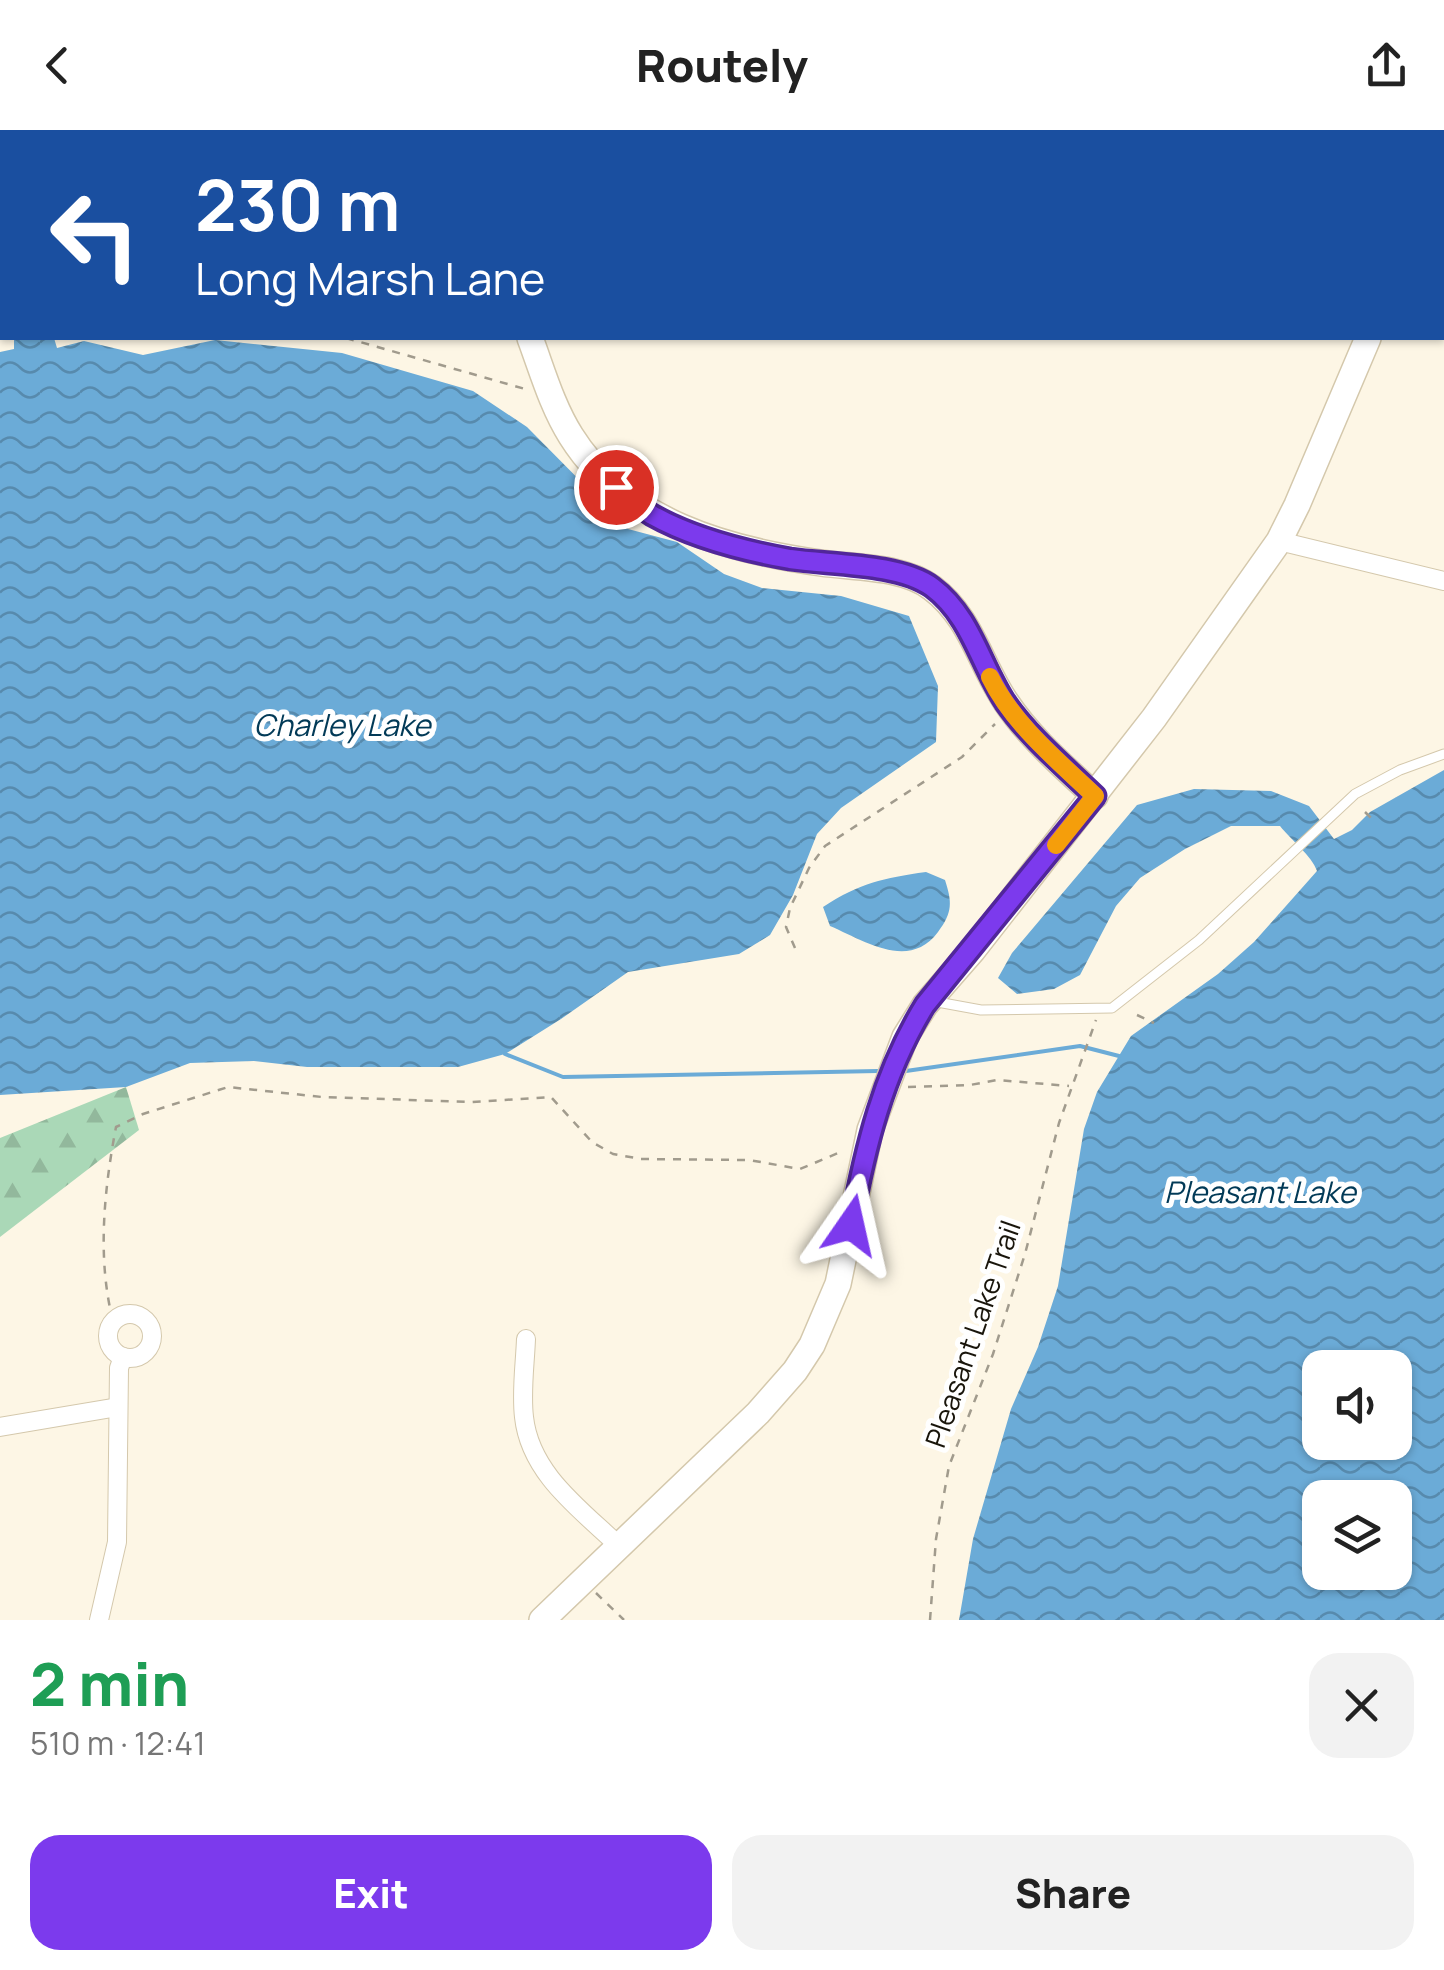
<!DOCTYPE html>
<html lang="en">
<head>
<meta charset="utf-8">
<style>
	body { margin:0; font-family:Manrope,sans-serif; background:#f2f2f2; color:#222; height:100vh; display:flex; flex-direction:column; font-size:38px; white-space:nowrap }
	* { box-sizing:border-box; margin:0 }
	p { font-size:32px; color:#767676 }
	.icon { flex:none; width:55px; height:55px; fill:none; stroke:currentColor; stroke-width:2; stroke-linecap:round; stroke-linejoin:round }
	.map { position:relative; height:1490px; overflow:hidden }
	.side { display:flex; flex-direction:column; background:#fff; flex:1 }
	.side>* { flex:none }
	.banner { position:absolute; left:0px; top:0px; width:1445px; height:210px; box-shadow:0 2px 8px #0004; background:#1a4fa0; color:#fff; overflow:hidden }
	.controls { position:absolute; left:1302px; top:1220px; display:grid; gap:20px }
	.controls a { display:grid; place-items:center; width:110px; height:110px; border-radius:20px; background:#fff; box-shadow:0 2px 8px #0004; font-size:50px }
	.pin { position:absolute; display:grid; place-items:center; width:85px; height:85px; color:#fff; margin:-42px; border:5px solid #fff; border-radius:50%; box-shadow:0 2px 10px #0007 }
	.me { position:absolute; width:110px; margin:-55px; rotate:11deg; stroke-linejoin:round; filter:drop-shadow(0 0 8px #0008) }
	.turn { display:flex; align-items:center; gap:35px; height:210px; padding:0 30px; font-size:45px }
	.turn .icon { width:130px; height:130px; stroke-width:2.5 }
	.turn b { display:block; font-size:70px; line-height:85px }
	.round { display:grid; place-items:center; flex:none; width:105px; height:105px; border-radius:30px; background:#f2f2f2 }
	.head { display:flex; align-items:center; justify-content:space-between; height:170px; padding:0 30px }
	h1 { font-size:60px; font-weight:800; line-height:75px; color:#1e9e55 }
	.primary-button { display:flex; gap:20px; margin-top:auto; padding:20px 30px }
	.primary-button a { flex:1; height:115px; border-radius:30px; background:#7c3aed; color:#fff; font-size:40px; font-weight:800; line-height:115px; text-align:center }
	.primary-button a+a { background:#f2f2f2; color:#222 }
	header { display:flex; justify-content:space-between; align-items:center; height:130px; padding:0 30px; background:#fff; font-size:45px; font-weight:800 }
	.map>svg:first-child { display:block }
	.forest { fill:url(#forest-firs) }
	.water { fill:url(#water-waves); fill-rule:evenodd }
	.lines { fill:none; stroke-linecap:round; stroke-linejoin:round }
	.stream { stroke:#6babd7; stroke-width:4 }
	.lane-casing { stroke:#d4c8ac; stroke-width:11 }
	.street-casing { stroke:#d4c8ac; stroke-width:20 }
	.secondary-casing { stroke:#d4c8ac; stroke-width:28 }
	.path { stroke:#a19b8d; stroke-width:2.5; stroke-dasharray:8 8; stroke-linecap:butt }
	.lane { stroke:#fff; stroke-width:9 }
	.street { stroke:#fff; stroke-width:18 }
	.secondary { stroke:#fff; stroke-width:25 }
	.route-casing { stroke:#51269a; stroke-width:25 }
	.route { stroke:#7c3aed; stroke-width:18 }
	.slow { stroke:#f59e0b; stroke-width:18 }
	.labels { text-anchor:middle; stroke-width:10; stroke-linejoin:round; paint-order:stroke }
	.street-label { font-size:28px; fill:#19150b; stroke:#fff }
	.water-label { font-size:30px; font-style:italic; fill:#023a57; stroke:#fff }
</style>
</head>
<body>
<header><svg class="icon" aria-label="back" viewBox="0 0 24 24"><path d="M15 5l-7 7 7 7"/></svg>Routely<svg class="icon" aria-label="share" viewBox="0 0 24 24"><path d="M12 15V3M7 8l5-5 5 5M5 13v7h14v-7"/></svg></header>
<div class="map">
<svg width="1444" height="1490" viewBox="0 0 1444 1490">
	<defs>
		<pattern id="forest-firs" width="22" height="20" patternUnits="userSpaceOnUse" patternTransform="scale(2.5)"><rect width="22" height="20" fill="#aad8b7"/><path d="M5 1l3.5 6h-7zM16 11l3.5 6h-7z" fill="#92b89c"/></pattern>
		<pattern id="water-waves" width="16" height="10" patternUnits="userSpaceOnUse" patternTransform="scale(2.5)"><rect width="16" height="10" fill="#6babd7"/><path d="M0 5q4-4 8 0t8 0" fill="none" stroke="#578aad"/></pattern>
	</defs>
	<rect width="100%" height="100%" fill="#fdf6e5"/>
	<polygon class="forest" points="126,957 139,1000 0,1107 0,1008"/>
	<g class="water">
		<polygon points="14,208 54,208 57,218 84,211 143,225 215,210 342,223 473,261 527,297 628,399 677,412 724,444 762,458 841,466 909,486 938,556 936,612 841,678 817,704 793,765 770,805 739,824 628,842 561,889 505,924 458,937 307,937 254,931 190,933 126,957 0,965 0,222 14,219"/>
		<path d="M1444 640V1490H959L973 1409 1011 1279 1038 1217 1058 1156 1084 999 1097 962 1131 906 1218 844 1254 812 1317 741C1312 726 1291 710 1280 696H1231L1185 719 1140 748 1116 776 1080 845 1054 859 1017 864 998 848 1012 823 1137 675 1194 659 1271 661 1309 676 1334 709 1352 700 1370 682ZM1320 1238H1395V1312H1320ZM1320 1368H1395V1442H1320Z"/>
		<path d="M926 742 945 750C952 772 953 782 938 802 909 841 865 811 830 796L823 777C860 753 883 748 926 742Z"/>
	</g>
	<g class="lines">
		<g class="stream">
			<polyline points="102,2 104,0"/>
			<polyline points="505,924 563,947 878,941"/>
			<polyline points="906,941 1080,916 1119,926"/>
		</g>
		<g class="lane-casing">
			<polyline id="lane" points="932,871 981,880 1112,878 1199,810 1355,664 1400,640 1444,624"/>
		</g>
		<g class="street-casing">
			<g id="street">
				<polyline points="1249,0 1252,2"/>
				<polyline points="910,2 913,0"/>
				<polyline points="1103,2 1105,0"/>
				<polyline points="1442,137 1444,138"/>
				<polyline points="1279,411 1444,451"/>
				<circle cx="130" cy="1206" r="22"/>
				<path d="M526 1209C525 1235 521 1261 524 1287 530 1343 579 1378 618 1415"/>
				<polyline points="0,1297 118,1277"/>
				<polyline points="99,1490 117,1412 119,1238 123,1227"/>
			</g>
		</g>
		<g class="secondary-casing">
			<g id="secondary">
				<polyline points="435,0 438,2"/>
				<polyline points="185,2 189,0"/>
				<polyline points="1442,60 1444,57"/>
				<polyline points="0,76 2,75"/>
				<path d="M530 208C542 240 552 276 571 306 625 392 727 420 821 433 856 438 903 436 932 458 971 487 980 534 1006 572 1030 608 1064 637 1095 666"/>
				<polyline points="542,1490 758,1283 795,1241 812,1215 838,1154 870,1000 905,907 925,875 973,820 1154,588 1279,411 1297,375 1368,208"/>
			</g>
		</g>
		<g class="path">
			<polyline points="346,208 525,259"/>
			<polyline points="1365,682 1376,693"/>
			<polyline points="795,818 786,797 790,778 809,738 825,716 962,627 995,594"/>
			<polyline points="1137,885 1154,893"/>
			<polyline points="908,957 970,955 997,950 1069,956"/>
			<path d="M113 1191C97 1129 104 1060 116 997L143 984 228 957 322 967 472 972 551 967 592 1012 613 1024 641 1029 749 1030 800 1039 843 1021"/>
			<polyline points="596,1463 624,1490"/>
			<polyline points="930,1490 936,1409 949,1336 993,1224 1025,1124 1059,993 1096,890"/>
		</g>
		<use href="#lane" class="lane"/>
		<use href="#street" class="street"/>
		<use href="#secondary" class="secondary"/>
	</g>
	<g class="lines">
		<g class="route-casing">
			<path id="route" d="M616 357C628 366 639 377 652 385 693 408 745 421 790 429 830 435 899 433 932 457 971 486 980 534 1005 572 1030 608 1064 636 1095 666L925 875C883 943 865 1018 851 1095"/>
		</g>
		<use href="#route" class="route"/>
		<path class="slow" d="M990 547C1013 594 1057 630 1095 666L1056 715"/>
	</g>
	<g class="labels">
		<g class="street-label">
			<text transform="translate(973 1204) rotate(-71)" y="10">Pleasant Lake Trail</text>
		</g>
		<g class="water-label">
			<text x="342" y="606">Charley Lake</text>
			<text x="1260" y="1073">Pleasant Lake</text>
		</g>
	</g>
</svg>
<div class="controls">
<a><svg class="icon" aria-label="sound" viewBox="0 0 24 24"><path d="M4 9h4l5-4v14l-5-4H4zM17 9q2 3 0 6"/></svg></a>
<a><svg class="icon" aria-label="layers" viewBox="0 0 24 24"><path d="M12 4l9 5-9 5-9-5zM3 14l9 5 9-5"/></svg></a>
</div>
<div class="pin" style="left:616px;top:357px;background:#d93025"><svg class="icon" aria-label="arrive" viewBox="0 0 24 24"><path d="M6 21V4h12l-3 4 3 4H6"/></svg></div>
<svg class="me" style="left:851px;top:1095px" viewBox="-20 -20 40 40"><path d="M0-17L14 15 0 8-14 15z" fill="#7c3aed" stroke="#fff" stroke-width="4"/></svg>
<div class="banner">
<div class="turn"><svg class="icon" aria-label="left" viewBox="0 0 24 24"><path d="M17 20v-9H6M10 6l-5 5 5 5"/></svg><div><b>230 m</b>Long Marsh Lane</div></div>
</div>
</div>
<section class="side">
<div class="head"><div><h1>2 min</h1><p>510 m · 12:41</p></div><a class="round"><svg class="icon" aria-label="close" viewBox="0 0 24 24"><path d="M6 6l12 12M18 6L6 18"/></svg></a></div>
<div class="primary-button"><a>Exit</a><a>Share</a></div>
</section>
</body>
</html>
